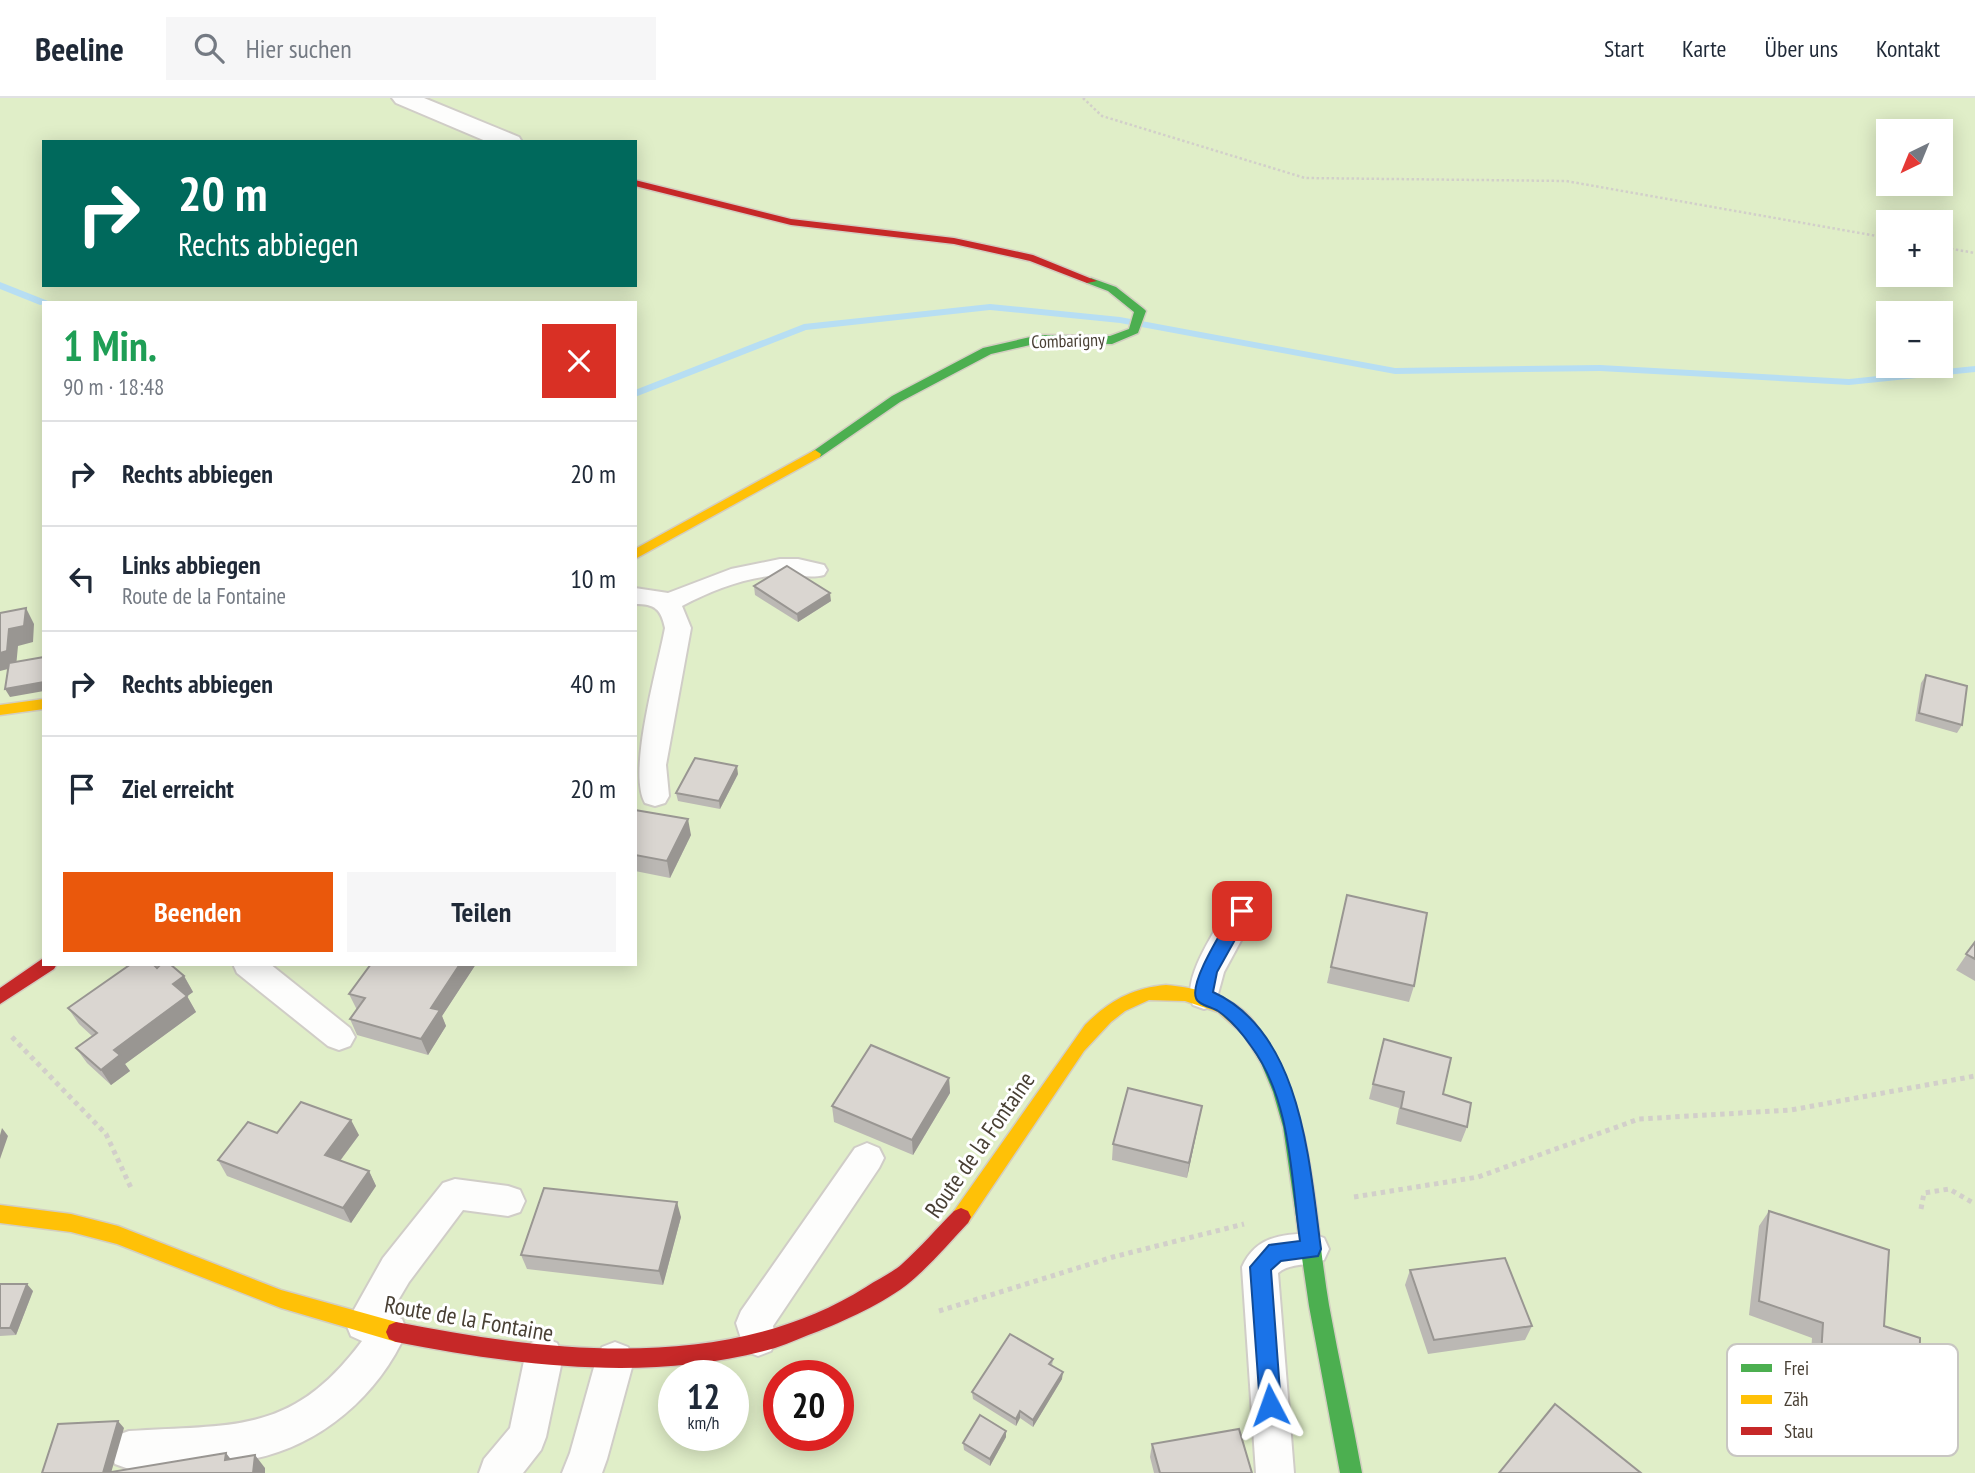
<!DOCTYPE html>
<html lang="de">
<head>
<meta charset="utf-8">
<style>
	body { margin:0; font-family:"PT Sans Narrow",sans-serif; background:#f6f6f7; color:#1f2937; height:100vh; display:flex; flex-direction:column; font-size:26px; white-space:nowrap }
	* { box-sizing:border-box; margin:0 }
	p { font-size:23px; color:#747a83 }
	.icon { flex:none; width:38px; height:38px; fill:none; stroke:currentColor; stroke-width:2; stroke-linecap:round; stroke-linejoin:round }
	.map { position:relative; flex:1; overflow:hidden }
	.sheet { position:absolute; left:42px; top:203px; width:595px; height:665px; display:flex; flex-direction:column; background:#fff; border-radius:0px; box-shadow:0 4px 18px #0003 }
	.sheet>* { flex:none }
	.hud { position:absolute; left:42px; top:42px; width:595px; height:147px; border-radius:0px; box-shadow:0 4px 18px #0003; background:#00695c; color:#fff; overflow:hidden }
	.needle { width:46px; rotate:223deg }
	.controls { position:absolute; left:1876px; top:21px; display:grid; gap:14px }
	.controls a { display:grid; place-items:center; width:77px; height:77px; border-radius:0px; background:#fff; box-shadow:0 4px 18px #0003; font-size:35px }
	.speed { position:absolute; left:658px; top:1262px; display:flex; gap:14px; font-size:35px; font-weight:700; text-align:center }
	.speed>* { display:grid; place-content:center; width:91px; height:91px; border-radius:50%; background:#fff; box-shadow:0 4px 18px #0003; line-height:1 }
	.speed small { font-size:18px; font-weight:400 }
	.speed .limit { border:10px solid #d22; background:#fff; color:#111 }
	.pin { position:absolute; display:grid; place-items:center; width:60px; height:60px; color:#fff; margin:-30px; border-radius:14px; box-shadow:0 4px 10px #0006 }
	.me { position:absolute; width:77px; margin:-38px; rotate:356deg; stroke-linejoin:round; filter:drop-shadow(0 0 5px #0008) }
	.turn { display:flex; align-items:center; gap:24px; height:147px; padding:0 21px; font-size:32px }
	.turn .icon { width:91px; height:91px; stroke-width:2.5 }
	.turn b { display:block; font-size:49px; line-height:60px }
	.round { display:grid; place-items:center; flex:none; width:74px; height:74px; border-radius:0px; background:#f6f6f7 }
	.summary { display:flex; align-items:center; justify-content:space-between; height:119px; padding:0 21px }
	h1 { font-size:42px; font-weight:800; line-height:52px; color:#1e9e55 }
	.cta { display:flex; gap:14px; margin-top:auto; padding:14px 21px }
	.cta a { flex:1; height:80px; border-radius:0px; background:#ea580c; color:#fff; font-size:28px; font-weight:800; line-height:80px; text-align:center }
	.cta a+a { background:#f6f6f7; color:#1f2937 }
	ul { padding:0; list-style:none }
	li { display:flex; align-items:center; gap:21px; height:105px; padding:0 21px; border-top:2px solid #e0e1e3 }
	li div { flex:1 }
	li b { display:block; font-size:26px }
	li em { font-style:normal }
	header { display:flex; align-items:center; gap:42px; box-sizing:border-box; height:98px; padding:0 35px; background:#fff; border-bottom:2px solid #e0e1e3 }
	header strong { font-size:33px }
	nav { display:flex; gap:38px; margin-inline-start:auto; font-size:24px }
	.search { width:490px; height:63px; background:#f6f6f7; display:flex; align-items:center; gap:18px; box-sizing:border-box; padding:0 24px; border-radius:0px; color:#747a83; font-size:26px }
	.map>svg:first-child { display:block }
	.green { fill:#e0eec8; fill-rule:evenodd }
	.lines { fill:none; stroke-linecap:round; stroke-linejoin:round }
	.stream { fill:#b7def3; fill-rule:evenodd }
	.lane-casing { stroke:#d0cdc7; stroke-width:4 }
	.street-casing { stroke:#d0cdc7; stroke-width:4 }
	.fast-casing { stroke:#d3cec1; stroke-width:3 }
	.slow-casing { stroke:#d3cec1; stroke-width:3 }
	.jam-casing { stroke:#d3cec1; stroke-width:3 }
	.path-far1 { stroke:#d2cfca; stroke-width:2.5; stroke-dasharray:2.5 2.5; stroke-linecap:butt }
	.path { stroke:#d2cfca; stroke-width:5; stroke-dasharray:4.5 4.5; stroke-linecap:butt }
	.lane { fill:#fdfdfc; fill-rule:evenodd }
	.street { fill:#fdfdfc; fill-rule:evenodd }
	.fast { fill:#4caf50; fill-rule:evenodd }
	.slow { fill:#ffc107; fill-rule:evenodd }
	.jam { fill:#c62828; fill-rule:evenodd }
	.wall { fill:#bbb8b4 }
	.shaded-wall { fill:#999692 }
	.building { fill:#dad6d1; stroke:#999692; stroke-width:2 }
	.route { fill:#1a73e8; stroke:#114b97; stroke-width:2 }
	.labels { text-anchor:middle; stroke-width:6; stroke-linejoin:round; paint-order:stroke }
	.far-street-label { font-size:18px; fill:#494035; stroke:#fff }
	.near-street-label { font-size:24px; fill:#494035; stroke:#fff }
	.key { fill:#fff; stroke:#c8c6c2; stroke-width:2 }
	.key-label { font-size:19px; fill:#494035 }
</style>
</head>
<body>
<header>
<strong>Beeline</strong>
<div class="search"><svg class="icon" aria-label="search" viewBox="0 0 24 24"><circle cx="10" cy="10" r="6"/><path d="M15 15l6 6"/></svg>Hier suchen</div>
<nav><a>Start</a><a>Karte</a><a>Über uns</a><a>Kontakt</a></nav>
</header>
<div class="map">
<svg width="1975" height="1375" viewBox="0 0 1975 1375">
	<rect width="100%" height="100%" fill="#f2efea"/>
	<path class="green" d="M0 0H1975V1375H0ZM1888 33H1941V86H1888ZM44 44H635V187H44ZM1888 124H1941V177H1888ZM44 205H635V866H44ZM1888 215H1941V268H1888ZM674 1278H733V1337H674ZM779 1278H838V1337H779Z"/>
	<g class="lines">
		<g class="stream">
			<polygon points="0,184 48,203 49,205 40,207 0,191"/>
			<polygon points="990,206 1120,219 1395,270 1600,267 1849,281 1975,268 1975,274 1849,287 1600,273 1395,276 1120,225 990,212 806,232 635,299 635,292 804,226"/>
		</g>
		<g class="lane-casing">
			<g id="lane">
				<path d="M780 461H798L824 467 827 472 824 477C810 481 795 476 780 477 746 479 712 492 682 508L691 530 666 667 669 698 665 705 655 708 645 705C627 674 658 568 665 530 661 511 655 506 635 506V490L668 495 731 471Z"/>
				<path d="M1242 801 1253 805 1257 813 1224 874 1215 907 1204 911 1193 907C1180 881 1218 829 1231 805Z"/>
				<polygon points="233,866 270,866 350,930 355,939 350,948 339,952 328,948 237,875"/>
				<polygon points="867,1045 879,1050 884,1060 879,1070 773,1228 776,1241 771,1253 758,1258 745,1253 736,1225 741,1213 855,1050"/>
				<path d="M455 1081 508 1088 520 1092 525 1103 520 1114 508 1118 463 1112 409 1184 390 1216 402 1221 407 1233C378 1299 318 1350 247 1362 208 1369 168 1368 129 1371L115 1366 110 1352 115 1338 129 1333C235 1326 292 1337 362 1243L351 1238 346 1226 383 1160 443 1085Z"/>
				<path d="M1311 1135 1324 1140 1329 1151 1324 1162C1309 1168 1289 1165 1278 1175L1294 1375H1256L1242 1169C1256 1138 1281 1137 1311 1135Z"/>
				<polygon points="544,1240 557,1245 563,1258 546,1339 541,1352 523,1375 479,1375 484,1361 510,1330 525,1258 531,1245"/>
				<polygon points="615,1244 628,1249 634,1262 607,1361 602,1375 562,1375 570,1355 596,1262 602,1249"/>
			</g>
		</g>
		<g class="street-casing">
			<polygon id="street" points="392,0 424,0 519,39 522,44 488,44 396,5"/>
		</g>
		<g class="fast-casing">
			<g id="fast">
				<polygon points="1091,180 1116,189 1144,211 1146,213 1138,235 1112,246 1039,245 991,256 900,304 820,359 815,360 809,356 892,298 983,250 1039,237 1110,238 1129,231 1134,214 1108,193 1087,185 1085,183"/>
				<path d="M1250 925C1259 928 1262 936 1267 944 1316 1022 1314 1119 1329 1207 1339 1263 1352 1319 1362 1375H1340L1309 1208 1283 1029 1273 994 1261 965 1241 932 1244 927Z"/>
			</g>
		</g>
		<g class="slow-casing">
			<g id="slow">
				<polygon points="815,352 821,356 820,359 635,461 635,451"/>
				<polygon points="44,601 44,611 0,617 0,607"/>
				<path d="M1166 887C1199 890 1243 900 1259 932L1256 937 1250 939 1244 937 1218 914 1185 903 1149 902 1125 913 1111 924 1084 953 968 1125 961 1128 954 1125 951 1119 954 1113 1085 927C1109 903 1132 890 1166 887Z"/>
				<polygon points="0,1107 71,1116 118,1128 281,1192 396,1224 403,1227 406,1234 403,1241 396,1244 281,1210 117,1146 71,1134 0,1125"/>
			</g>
		</g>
		<g class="jam-casing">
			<g id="jam">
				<polygon points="635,82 791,121 954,140 1033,157 1097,183 1087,185 1030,163 954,146 791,127 635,88"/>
				<polygon points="42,861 44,861 44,866 57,866 54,871 0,906 0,890"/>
				<path d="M961 1110 968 1113 971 1119 968 1125C951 1143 935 1162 916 1179 891 1202 851 1220 819 1233 805 1238 790 1245 775 1250 651 1285 520 1268 396 1244L389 1241 386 1234 389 1227 396 1224C548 1254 728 1276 866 1189 878 1181 892 1175 902 1166 920 1150 937 1130 954 1113Z"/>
			</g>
		</g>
		<g class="path-far1">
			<polyline points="1083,0 1102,18 1305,80 1566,83 1888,140"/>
			<polyline points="1941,149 1975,155"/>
		</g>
		<g class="path">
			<polyline points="12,939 106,1036 132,1092"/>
			<polyline points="1354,1099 1478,1079 1639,1021 1791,1012 1975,978"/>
			<polyline points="1921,1111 1924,1095 1949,1091 1975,1106"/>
			<polyline points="939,1213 1113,1159 1244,1126"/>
		</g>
		<use href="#lane" class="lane"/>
		<use href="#street" class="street"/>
		<use href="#fast" class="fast"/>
		<use href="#slow" class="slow"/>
		<use href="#jam" class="jam"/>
	</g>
	<g class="wall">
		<polygon points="754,488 831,503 798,524 755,497"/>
		<polygon points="1926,577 1962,627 1957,635 1915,623 1921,585"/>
		<polygon points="738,676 720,711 678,703 676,695"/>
		<polygon points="635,712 691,737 670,780 635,773"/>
		<polygon points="1347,797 1414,888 1409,904 1327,885"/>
		<polygon points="1975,844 1975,883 1956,872"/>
		<polygon points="371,866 476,866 442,918 446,928 428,957 357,937 350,921 357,912 349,896"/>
		<polygon points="157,870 184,878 193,894 187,898 196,914 125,966 130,973 111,987 87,965 76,950 92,938 79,926 68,910"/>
		<polygon points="1384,941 1443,996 1467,1029 1461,1044 1396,1026 1399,1010 1369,1001"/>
		<polygon points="949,980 950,995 913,1057 834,1024 832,1008"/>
		<polygon points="1199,1023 1187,1080 1112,1062 1113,1046"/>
		<polygon points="277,1035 359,1037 340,1063 369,1073 376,1088 351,1125 227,1078 218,1062"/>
		<polygon points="1769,1113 1884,1228 1919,1291 1906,1305 1810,1271 1812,1240 1749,1217 1759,1128"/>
		<polygon points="681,1119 663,1187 527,1171 521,1157"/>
		<polygon points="1410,1172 1532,1228 1525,1242 1428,1256 1405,1187"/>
		<polygon points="0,1186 33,1193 16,1237 0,1238"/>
		<polygon points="1053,1261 1052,1268 1062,1281 1033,1329 1020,1320 1016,1328 973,1301 972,1294"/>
		<polygon points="1006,1339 990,1368 964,1352 963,1345"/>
		<polygon points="1152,1346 1252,1375 1154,1375 1150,1359"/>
	</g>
	<g class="shaded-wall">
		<polygon points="830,495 831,503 798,524 797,516"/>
		<polygon points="26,510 34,526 33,544 18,548 16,569 0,573 0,555 9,531"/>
		<polygon points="44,584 44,593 10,599 5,591"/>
		<polygon points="737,668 738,676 720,711 719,703"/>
		<polygon points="688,721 691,737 670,780 667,763"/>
		<polygon points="460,866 476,866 442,918 446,928 428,957 421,941 431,910"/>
		<polygon points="184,878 193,894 182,902 173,886"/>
		<polygon points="187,898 196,914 125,966 130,973 111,987 101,972 114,952"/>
		<polygon points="949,980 950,995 913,1057 912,1042"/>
		<polygon points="1202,1008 1199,1023 1187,1080 1189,1065"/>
		<polygon points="351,1022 359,1037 333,1072 325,1057"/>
		<polygon points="2,1030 8,1038 0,1061 0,1037"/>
		<polygon points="369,1073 376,1088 351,1125 343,1110"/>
		<polygon points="677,1104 681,1119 663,1187 659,1173"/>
		<polygon points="27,1186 33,1193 16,1237 10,1230"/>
		<polygon points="1063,1274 1062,1281 1033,1329 1033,1322"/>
		<polygon points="1020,1313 1020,1320 1016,1328 1016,1321"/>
		<polygon points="118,1323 124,1330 111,1375 103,1375"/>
		<polygon points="1006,1333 1006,1339 990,1368 990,1361"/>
		<polygon points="226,1355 236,1368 225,1362"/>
		<polygon points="255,1357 265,1370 265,1375 253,1375"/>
	</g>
	<g class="building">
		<polygon points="787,468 830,495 797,516 754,488"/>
		<polygon points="26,510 24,528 9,531 7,553 0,555 0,515"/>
		<polygon points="44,559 44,584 5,591 9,565"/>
		<polygon points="1926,577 1967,588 1962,627 1919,615"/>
		<polygon points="695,660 737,668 719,703 676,695"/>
		<polygon points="635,712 688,721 667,763 635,757"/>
		<polygon points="1347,797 1427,815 1414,888 1331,869"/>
		<polygon points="1975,844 1975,861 1966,856"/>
		<polygon points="131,866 153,866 157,870 161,866 170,866 184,878 173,886 187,898 114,952 120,957 101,972 76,950 97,935 68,910"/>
		<polygon points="371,866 460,866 431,910 440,912 421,941 350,921 365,900 349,896"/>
		<polygon points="1384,941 1451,960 1443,996 1471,1005 1467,1029 1401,1010 1404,994 1373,986"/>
		<polygon points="871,947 949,980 912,1042 832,1008"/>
		<polygon points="1128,990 1202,1008 1189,1065 1113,1046"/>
		<polygon points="301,1004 351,1022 325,1057 369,1073 343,1110 218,1062 248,1024 277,1035"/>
		<polygon points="544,1090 677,1104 659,1173 521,1157"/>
		<polygon points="1769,1113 1889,1152 1884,1228 1920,1240 1919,1291 1821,1257 1823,1225 1759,1203"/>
		<polygon points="1505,1160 1532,1228 1434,1242 1410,1172"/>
		<polygon points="0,1186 27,1186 10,1230 0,1230"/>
		<polygon points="1010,1236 1053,1261 1049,1266 1063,1274 1033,1322 1020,1313 1016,1321 972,1294"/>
		<polygon points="1555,1306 1641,1375 1499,1375"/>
		<polygon points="980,1317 1006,1333 990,1361 963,1345"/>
		<polygon points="118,1323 103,1375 42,1375 58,1326"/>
		<polygon points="1239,1331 1252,1375 1160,1375 1152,1346"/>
		<polygon points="226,1355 225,1362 255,1357 253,1375 111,1375 111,1374"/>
	</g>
	<path class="route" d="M1242 806 1248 808 1251 813 1217 874 1213 894C1303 935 1309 1066 1321 1151L1318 1158 1281 1163 1271 1172 1281 1307 1278 1314 1270 1317 1263 1314 1260 1307 1250 1169 1269 1147 1300 1143C1291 1079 1291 1001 1251 948 1242 935 1231 922 1218 913 1212 909 1198 907 1196 900 1189 882 1227 826 1236 808Z"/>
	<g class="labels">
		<g class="far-street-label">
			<text transform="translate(1068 243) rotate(-2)" y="6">Combarigny</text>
		</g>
		<g class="near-street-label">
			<text transform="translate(980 1047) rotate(-55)" y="8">Route de la Fontaine</text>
			<text transform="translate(469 1221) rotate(10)" y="8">Route de la Fontaine</text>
		</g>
	</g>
	<rect x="1727" y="1246" width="231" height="112" rx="10" class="key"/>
	<rect x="1741" y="1266" width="31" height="8" fill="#4caf50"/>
	<rect x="1741" y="1297" width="31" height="9" fill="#ffc107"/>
	<rect x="1741" y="1329" width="31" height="8" fill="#c62828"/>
	<g class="key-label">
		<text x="1784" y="1277">Frei</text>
		<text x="1784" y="1308">Zäh</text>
		<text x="1784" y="1340">Stau</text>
	</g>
</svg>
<div class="controls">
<a><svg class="needle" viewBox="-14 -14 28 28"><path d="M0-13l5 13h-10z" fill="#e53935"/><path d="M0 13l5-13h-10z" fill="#747a83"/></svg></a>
<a>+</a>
<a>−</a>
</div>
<div class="speed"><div>12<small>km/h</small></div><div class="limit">20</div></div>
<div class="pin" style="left:1242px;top:813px;background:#d93025"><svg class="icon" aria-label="arrive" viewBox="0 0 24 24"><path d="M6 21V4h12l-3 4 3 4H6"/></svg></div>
<svg class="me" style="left:1270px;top:1307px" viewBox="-20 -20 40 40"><path d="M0-17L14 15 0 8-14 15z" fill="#1a73e8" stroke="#fff" stroke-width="4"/></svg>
<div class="hud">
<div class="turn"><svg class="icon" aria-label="right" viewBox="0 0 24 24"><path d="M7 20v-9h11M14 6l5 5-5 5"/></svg><div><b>20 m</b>Rechts abbiegen</div></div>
</div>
<section class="sheet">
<div class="summary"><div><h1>1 Min.</h1><p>90 m · 18:48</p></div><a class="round" style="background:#d93025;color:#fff"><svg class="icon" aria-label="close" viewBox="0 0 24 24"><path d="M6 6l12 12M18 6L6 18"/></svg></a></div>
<ul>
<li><svg class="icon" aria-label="right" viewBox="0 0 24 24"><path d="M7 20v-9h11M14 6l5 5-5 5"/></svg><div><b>Rechts abbiegen</b></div><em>20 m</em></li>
<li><svg class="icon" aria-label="left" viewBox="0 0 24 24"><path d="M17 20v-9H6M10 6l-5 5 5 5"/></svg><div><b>Links abbiegen</b><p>Route de la Fontaine</p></div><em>10 m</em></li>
<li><svg class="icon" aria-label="right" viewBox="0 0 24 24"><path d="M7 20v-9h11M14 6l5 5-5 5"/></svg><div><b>Rechts abbiegen</b></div><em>40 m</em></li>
<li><svg class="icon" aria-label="arrive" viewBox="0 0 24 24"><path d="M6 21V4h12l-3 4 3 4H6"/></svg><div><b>Ziel erreicht</b></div><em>20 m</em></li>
</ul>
<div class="cta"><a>Beenden</a><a>Teilen</a></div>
</section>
</div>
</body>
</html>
